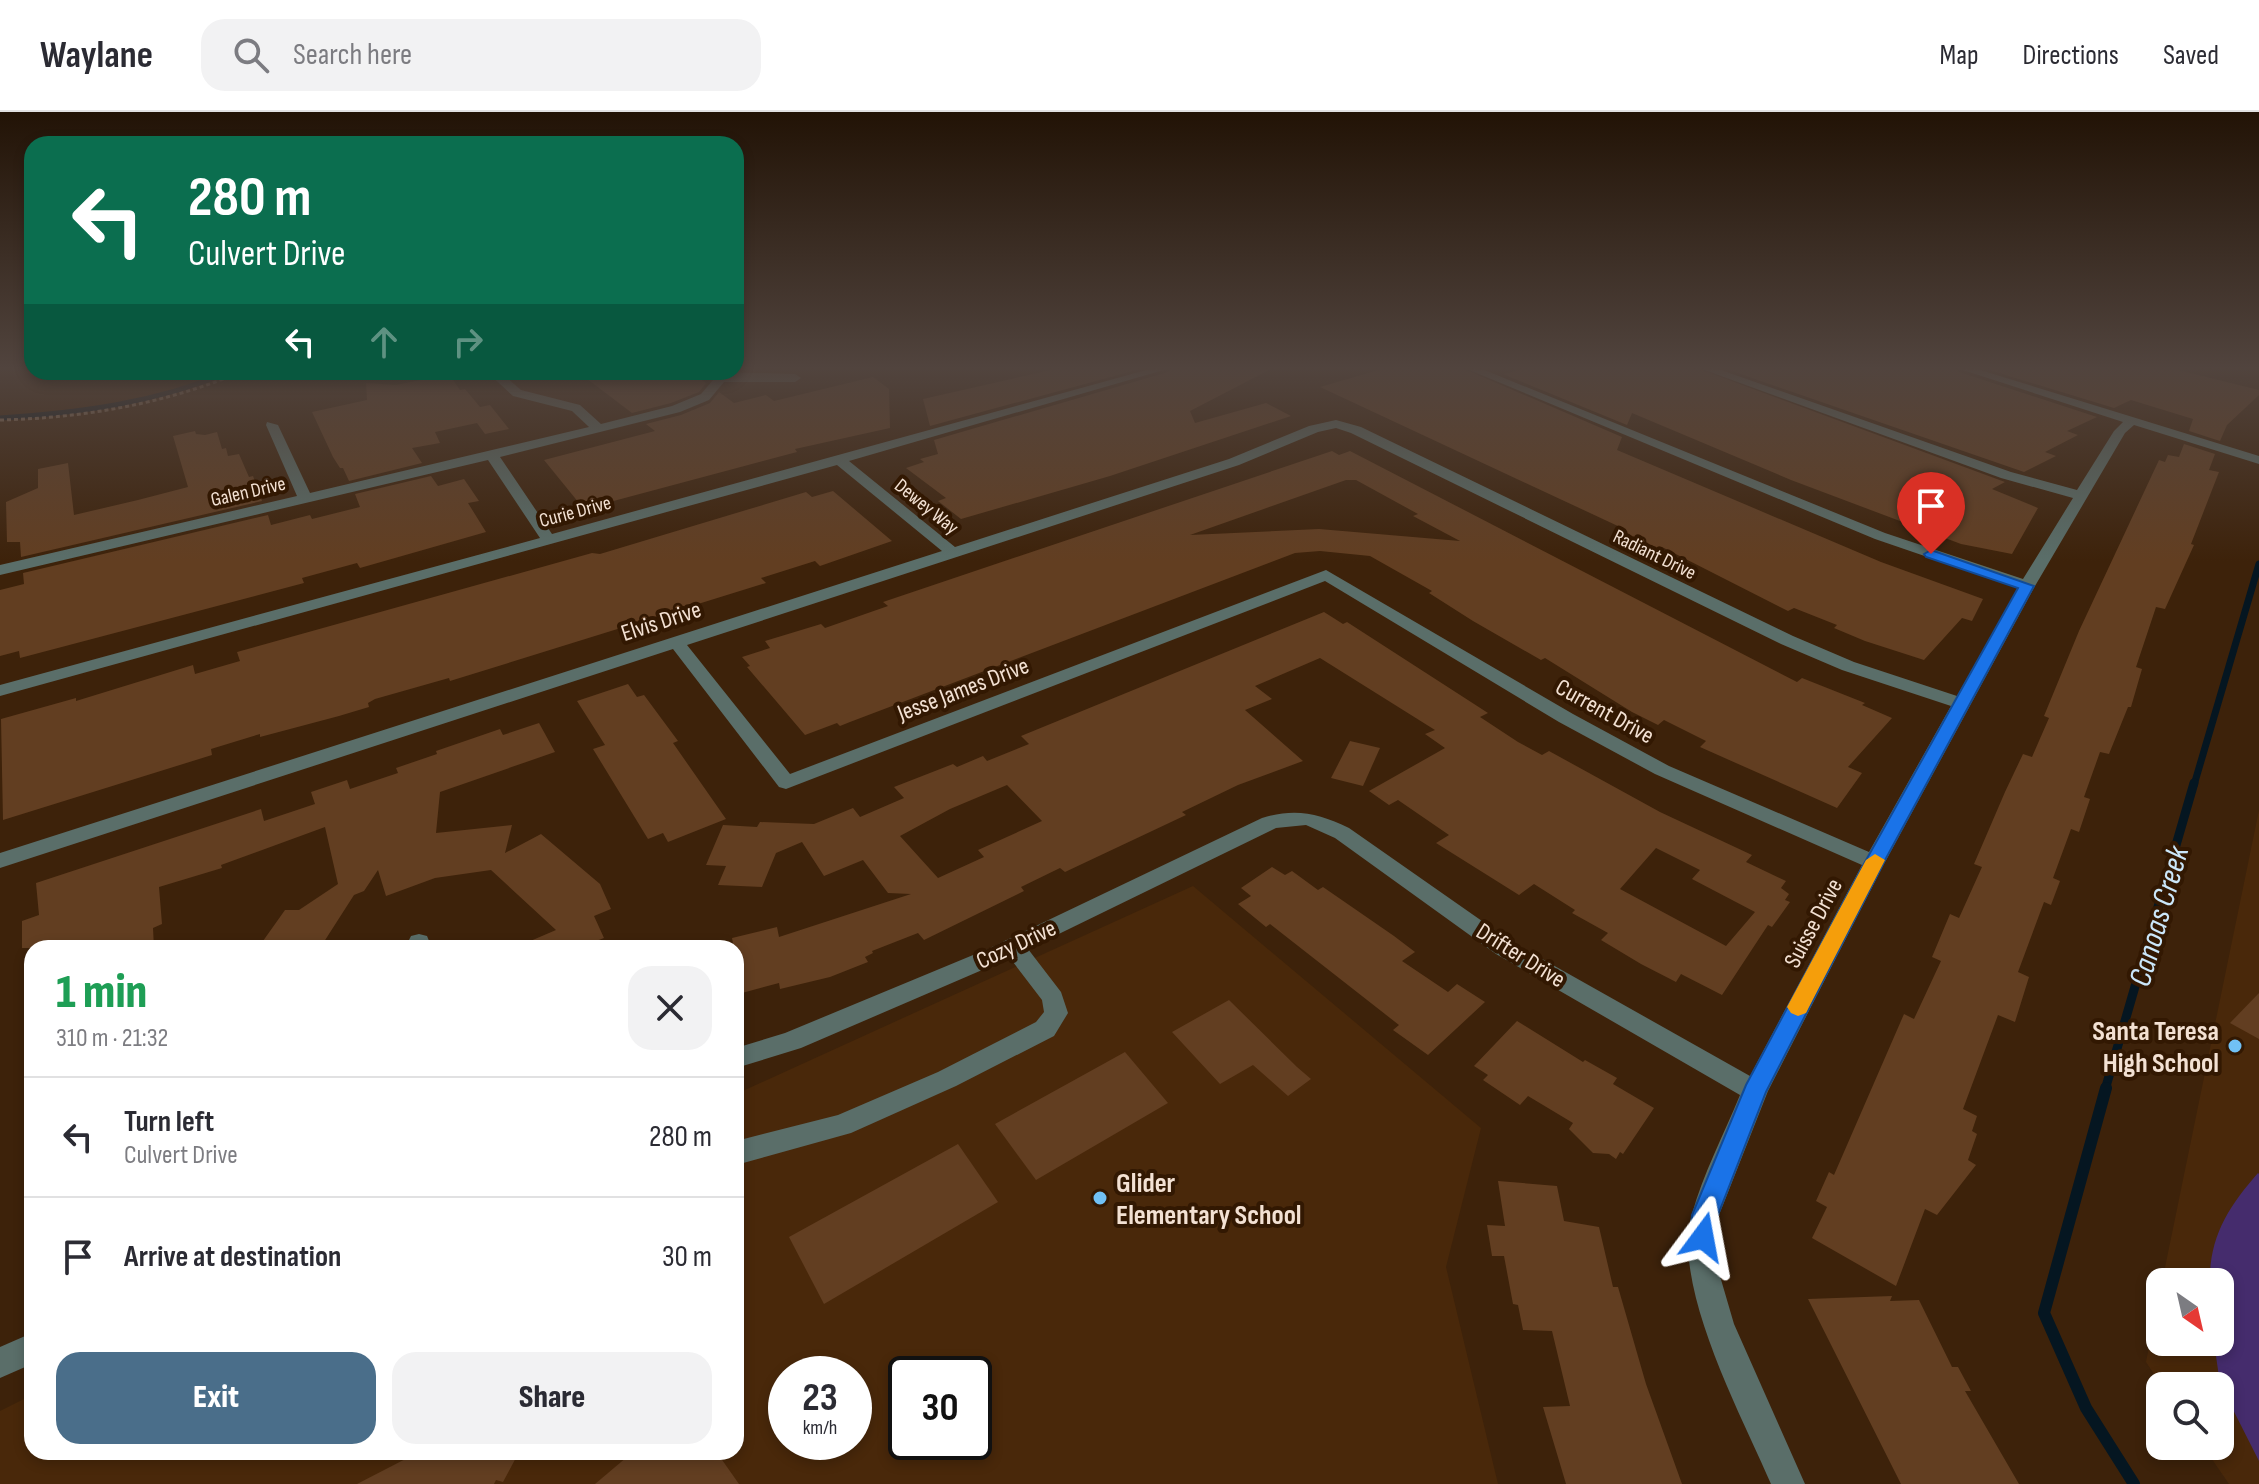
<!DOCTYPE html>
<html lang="en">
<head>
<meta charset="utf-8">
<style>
	body { margin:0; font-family:"Sofia Sans Condensed",sans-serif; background:#f2f2f3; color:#2b2b33; height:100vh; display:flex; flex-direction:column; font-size:30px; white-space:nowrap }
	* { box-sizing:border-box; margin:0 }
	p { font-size:26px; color:#7c7c81 }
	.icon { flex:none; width:44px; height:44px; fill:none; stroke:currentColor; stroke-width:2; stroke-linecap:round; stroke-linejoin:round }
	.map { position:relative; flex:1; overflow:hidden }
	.panel { position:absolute; left:24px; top:828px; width:720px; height:520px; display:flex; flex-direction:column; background:#fff; border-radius:24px; box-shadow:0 4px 12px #0003 }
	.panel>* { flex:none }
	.banner { position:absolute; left:24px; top:24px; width:720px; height:244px; border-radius:24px; box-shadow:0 4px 12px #0003; background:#0b6e4f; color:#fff; overflow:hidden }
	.needle { width:52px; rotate:146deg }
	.buttons { position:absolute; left:2146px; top:1156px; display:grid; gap:16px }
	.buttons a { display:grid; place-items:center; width:88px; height:88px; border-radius:16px; background:#fff; box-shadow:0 4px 12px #0003; font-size:40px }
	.speed { position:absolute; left:768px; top:1244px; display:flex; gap:16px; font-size:40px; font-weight:700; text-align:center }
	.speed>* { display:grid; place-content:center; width:104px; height:104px; border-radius:50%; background:#fff; box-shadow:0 4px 12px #0003; line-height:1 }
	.speed small { font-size:20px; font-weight:400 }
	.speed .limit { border:4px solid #111; border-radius:12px; background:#fff; color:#111 }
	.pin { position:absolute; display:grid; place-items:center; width:68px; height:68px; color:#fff; margin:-82px -34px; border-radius:50% 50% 50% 0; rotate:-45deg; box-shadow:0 0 8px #0007 }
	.pin .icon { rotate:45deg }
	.me { position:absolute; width:88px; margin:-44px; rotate:13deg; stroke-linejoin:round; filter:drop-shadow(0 0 6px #0008) }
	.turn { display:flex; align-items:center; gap:28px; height:168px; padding:0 32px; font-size:36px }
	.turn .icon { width:104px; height:104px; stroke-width:2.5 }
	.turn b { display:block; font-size:56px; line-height:68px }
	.lanes { display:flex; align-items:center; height:76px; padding:0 32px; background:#0003; justify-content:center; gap:40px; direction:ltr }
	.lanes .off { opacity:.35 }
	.round { display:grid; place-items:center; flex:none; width:84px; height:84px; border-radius:24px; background:#f2f2f3 }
	.overview { display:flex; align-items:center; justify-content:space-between; height:136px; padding:0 32px }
	h1 { font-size:48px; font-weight:800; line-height:60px; color:#1e9e55 }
	.button { display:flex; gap:16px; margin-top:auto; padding:16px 32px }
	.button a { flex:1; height:92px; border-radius:24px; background:#4a6e8a; color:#fff; font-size:32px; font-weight:800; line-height:92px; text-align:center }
	.button a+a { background:#f2f2f3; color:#2b2b33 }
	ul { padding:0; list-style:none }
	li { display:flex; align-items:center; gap:24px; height:120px; padding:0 32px; border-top:2px solid #e1e1e2 }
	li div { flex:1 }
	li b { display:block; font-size:30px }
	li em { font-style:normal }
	header { display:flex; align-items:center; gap:48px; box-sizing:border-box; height:112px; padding:0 40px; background:#fff; border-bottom:2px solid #e1e1e2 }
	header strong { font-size:38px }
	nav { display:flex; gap:44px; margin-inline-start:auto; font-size:28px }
	.search { width:560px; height:72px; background:#f2f2f3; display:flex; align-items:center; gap:20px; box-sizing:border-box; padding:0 28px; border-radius:24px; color:#7c7c81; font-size:30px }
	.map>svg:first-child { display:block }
	.built { fill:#49280a; fill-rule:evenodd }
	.green { fill:#452c6d }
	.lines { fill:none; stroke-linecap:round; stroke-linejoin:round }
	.stream-far3 { stroke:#051621; stroke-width:5 }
	.stream-far2 { stroke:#051621; stroke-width:7 }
	.stream-far1 { stroke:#051621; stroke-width:9 }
	.stream { stroke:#051621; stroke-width:12 }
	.building { fill:#623e21; fill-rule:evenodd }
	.path { stroke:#917a66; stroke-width:3; stroke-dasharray:4 3; stroke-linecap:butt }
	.minor { fill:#5a6e69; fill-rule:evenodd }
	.route { fill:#1a73e8; stroke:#114b97; stroke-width:2 }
	.slow { fill:#f59e0b }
	.poi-dot { fill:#71c1f5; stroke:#321802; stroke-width:3 }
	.labels { text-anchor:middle; stroke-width:8; stroke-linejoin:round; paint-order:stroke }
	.far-street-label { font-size:20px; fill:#f3e1d3; stroke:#321802 }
	.street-label { font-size:24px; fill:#f3e1d3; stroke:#321802 }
	.near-poi-label { font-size:28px; font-weight:bold; fill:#f3e1d3; stroke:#321802; text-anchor:end }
	.near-water-label { font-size:32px; font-style:italic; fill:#cbe7fa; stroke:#321802 }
</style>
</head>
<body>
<header>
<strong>Waylane</strong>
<div class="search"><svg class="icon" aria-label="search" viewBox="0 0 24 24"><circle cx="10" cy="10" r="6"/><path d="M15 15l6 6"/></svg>Search here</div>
<nav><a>Map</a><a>Directions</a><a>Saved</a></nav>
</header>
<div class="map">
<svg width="2259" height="1372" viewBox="0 0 2259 1372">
	<rect width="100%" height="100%" fill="#3d220a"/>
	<g class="built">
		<polygon points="2259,698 2259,1372 2229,1372 2203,1334 2220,1334 2220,1274 2162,1274 2146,1250 2160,1179 2160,1230 2220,1230 2220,1170 2162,1170"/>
		<path d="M1193 774 1481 1016 1446 1155 1498 1372H0V1299L32 1283V1340H736V982ZM786 1262H854V1330H786ZM906 1262H974V1330H906Z"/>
	</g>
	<path class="green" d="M2258 1061 2259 1062V1349L2220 1272 2214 1230H2220V1170H2210C2209 1125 2229 1094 2258 1061Z"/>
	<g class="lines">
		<path class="stream-far3" d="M0 306C79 301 155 291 229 260"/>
		<polyline class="stream-far2" points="2194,673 2259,452"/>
		<polyline class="stream-far1" points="2105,978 2194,671"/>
		<polyline class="stream" points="2106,976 2044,1201 2086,1296 2134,1372"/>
	</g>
	<g class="building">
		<polygon points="1055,257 1140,257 930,314 923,287"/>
		<polygon points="1170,257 1271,257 1190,299 1195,311 1266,291 1291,304 1110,364 961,407 938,389 946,386 906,356 924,350 920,347 938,342 934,328 1168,260"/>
		<polygon points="1382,257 1464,257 1622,325 1617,338 1881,450 1983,487 1972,509 1962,506 1924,548 1865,529 1834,516 1837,513 1794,496 1788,499 1662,435 1658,437 1616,416 1620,415 1320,275"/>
		<polygon points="1523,257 1699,257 2005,370 1992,377 2038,396 2012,442 1961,432 1791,368 1632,301 1627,313 1503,262"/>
		<polygon points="1726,257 1957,257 1959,260 2097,305 2067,319 2078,323 2045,340 2056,344 2024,360"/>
		<polygon points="1986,257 2174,257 2259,278 2259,283 2227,313 2220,329 2189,319 2193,307 2131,288 2114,296"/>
		<polygon points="578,260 690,260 706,271 699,280 671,291 632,301"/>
		<polygon points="441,264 443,268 453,268 460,278 465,277 480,295 490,293 509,317 485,322 477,311 435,320 440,331 412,336 422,351 349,369 343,356 340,356 333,345 312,300 367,288 366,271 396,273"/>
		<polygon points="873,265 889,277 890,316 795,337 797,340 606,391 601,385 579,391 544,348 655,319 646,312 681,303 710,291 719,280 734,291 766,283 774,289"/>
		<polygon points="195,319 196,322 205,323 217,320 222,337 226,336 228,344 239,342 249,365 253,364 262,389 21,445 20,430 7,430 6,390 38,376 38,357 68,351 74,403 138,388 188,375 173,324"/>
		<polygon points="2184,332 2215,342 2209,358 2219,360 2191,432 2194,433 2165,497 2156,495 2136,555 2142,557 2131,595 2128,595 2109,642 2100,640 2084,685 2090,687 2079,720 2071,717 2053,766 2060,769 2051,793 2044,790 2018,860 2029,865 2015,910 1998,903 1963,997 1977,1004 1972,1019 1977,1022 1968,1048 1976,1053 1937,1103 1925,1097 1896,1174 1812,1126 1827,1095 1816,1089 1829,1060 1834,1063 1904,902 1914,907 1941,849 1932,845 1950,802 1959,806 1982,755 1974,752 2005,680 2023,642 2032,645 2049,606 2044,604 2079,519 2159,348 2165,350 2168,343 2179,345"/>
		<path d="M1332 339 1339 343 1350 339 1797 570 1802 566 1865 591 1862 593 1892 606 1848 655 1862 661 1837 696 1700 635 1706 629 1664 608 1658 613 1632 600 1545 546 1541 548 1473 509 1429 481 1432 479 1370 444 1320 439 1295 441 850 610 840 614 837 611 805 623 747 555 750 554 742 545 770 536 765 529 821 512 825 516 888 494 883 490ZM1346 368H1356L1418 402 1413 404 1460 429 1319 417 1190 423Z"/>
		<polygon points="431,364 438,374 464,367 479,389 468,391 486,420 360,456 357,451 302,466 304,471 20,546 19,539 0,544 0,478 24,472 23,461 268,403 271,413 310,403 312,407 360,395 355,382"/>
		<polygon points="833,379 892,429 820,454 815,449 761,466 766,471 450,569 449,566 375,587 368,591 369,595 339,604 260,625 260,622 211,637 212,643 3,708 1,607 76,586 76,589 193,553 195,562 240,549 237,540 592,441 600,442 806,380 812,385"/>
		<path d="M1324 500 1343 512 1347 510 1488 601 1480 605 1518 630 1542 643 1549 639 1660 700 1752 743 1746 750 1786 769 1781 776 1789 782 1785 788 1790 790 1772 815 1768 813 1722 883 1681 862 1676 870 1641 852 1601 828 1608 821 1572 801 1575 798 1534 772 1519 783 1436 731 1449 723 1398 688 1389 693 1369 679 1445 636 1425 622 1435 618 1320 546 1255 574 1272 587 1245 598 1303 649 1238 673 1182 700 1186 703 1065 760 1060 756 1021 775 1024 779 924 828 918 821 872 839 873 841 865 845 868 850 830 865 780 877 779 871 742 881 732 826 777 815 779 825 911 782 888 781 863 748 824 764 802 730 776 741 762 775 718 773 726 754 706 753 723 713 757 715 760 710 814 712 853 696 860 705 904 686 894 675 953 652 957 655 983 644 987 649 1029 632 1021 624ZM1007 673 1042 709 978 738 984 745 938 766 900 724 950 697ZM1656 736 1700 758 1692 767 1755 800 1726 834 1620 777Z"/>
		<polygon points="628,572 637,585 644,583 678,629 673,631 726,707 668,730 663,721 648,727 593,637 605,633 577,589"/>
		<polygon points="539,611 555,640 440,680 436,721 512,713 505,741 541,722 600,772 611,797 594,804 604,826 578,836 514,836 556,818 491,758 435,766 386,784 378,758 364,779 354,783 320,836 258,836 285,798 299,798 338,772 325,715 221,753 222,756 159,775 162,812 153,816 154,836 22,836 22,809 39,803 36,771 261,697 264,709 315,692 311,680 347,668 350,677 398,661 396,656 437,642 436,639 500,617 503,623"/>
		<polygon points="1350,629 1380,636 1363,674 1331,666"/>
		<polygon points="1272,755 1285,763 1292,759 1318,778 1323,775 1394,824 1415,840 1402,849 1448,880 1457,872 1485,890 1428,943 1393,918 1399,913 1270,812 1266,815 1238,792 1251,784 1241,776"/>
		<polygon points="2259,881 2259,927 2230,911"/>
		<polygon points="1229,888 1297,955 1311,967 1288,984 1253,953 1220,972 1172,920"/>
		<polygon points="1517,909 1583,950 1585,948 1617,966 1613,972 1654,996 1623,1042 1620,1040 1616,1047 1609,1042 1593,1041 1569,1017 1573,1011 1528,984 1520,993 1483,968 1488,963 1474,954"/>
		<polygon points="1125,940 1168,991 1036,1068 995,1012"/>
		<polygon points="958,1032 998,1090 824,1192 789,1125"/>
		<polygon points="1498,1069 1557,1074 1564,1109 1599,1115 1613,1175 1618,1175 1646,1272 1682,1372 1566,1372 1543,1295 1570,1294 1552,1219 1523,1218 1518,1193 1513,1192 1504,1144 1492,1144 1487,1113 1505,1114"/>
		<polygon points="1892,1184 1890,1189 1919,1188 1952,1255 1958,1255 1971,1279 1965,1279 2019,1372 1901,1372 1808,1187"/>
		<polygon points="419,1340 519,1340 503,1370 496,1368 494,1372 357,1372"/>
		<polygon points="640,1340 710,1340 720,1345 739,1372 595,1372 627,1345"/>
	</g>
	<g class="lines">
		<path class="path" d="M0 308C83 306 164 292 241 260"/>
		<g class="minor">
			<path d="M1150 257H1167L849 349 955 435 1229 347 1309 314 1336 308 1361 315 1793 524 1854 550 1957 584 2018 476 1875 427 1467 257H1482L1885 421 2023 467 2073 386 2001 366 1702 257H1718L2011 360 2077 378 2114 319 2123 310 1960 257H1977L2259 344V352L2134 313 2125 321 2035 474 1885 750 1768 979 1719 1103 1715 1147 1734 1212 1805 1372H1771C1742 1304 1671 1174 1692 1102 1703 1062 1724 1022 1740 983L1496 842 1335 726 1306 713 1276 716 1028 837 1061 880 1068 901 1054 924 956 974 851 1021 736 1053V1029L838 1003 938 960 1036 910 1044 900 1042 888 1010 846 801 936 736 956V936L785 921 990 836 1262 706C1295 696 1318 701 1349 716L1512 830 1750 964 1862 753 1655 662 1559 610 1325 469 786 677 779 675 673 537 0 756V741L942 439 837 353 0 584V573L540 426 488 348 0 463V453L297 384 266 313 267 310 278 313 310 381 589 315 572 299 513 284 487 260H500L521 278 580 293 601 312 672 294 701 282 720 260 795 262 801 266 795 270H724L709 288 680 300 500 345 552 422ZM1336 316 1351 321 1781 532 1842 558 1951 594 1869 740 1669 654 1573 602 1326 458 790 662 687 533 1239 353 1318 320Z"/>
			<polygon points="419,822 427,824 432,836 410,836 408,830 411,824"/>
			<polygon points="32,1221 32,1252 0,1266 0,1235"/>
		</g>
	</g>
	<linearGradient id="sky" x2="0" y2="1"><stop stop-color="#221306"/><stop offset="0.57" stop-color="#51443e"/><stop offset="1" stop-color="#51443e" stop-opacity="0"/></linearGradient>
	<rect width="2259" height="449" fill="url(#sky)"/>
	<polygon class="route" points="1931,438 2034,474 1884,750 1766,980 1718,1103 1712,1134 1703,1137 1694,1134 1690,1125 1692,1103 1746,973 1865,750 2018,476 1926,445 1924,442"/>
	<polygon class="slow" points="1875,742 1885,748 1809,895 1806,901 1798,904 1791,901 1787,895 1866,748"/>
	<g class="poi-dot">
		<circle cx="2235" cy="934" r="8"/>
		<circle cx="1100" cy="1086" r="8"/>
	</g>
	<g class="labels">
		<g class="far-street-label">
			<text transform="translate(248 379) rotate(-13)" y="7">Galen Drive</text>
			<text transform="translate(927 394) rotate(39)" y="7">Dewey Way</text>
			<text transform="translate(575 399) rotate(-15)" y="7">Curie Drive</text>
			<text transform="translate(1655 442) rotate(26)" y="7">Radiant Drive</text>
		</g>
		<g class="street-label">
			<text transform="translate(661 509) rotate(-18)" y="8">Elvis Drive</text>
			<text transform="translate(963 577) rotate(-21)" y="8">Jesse James Drive</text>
			<text transform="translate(1605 599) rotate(29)" y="8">Current Drive</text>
			<text transform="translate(1813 811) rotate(-62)" y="8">Suisse Drive</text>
			<text transform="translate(1016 832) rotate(-25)" y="8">Cozy Drive</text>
			<text transform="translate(1521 843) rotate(32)" y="8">Drifter Drive</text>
		</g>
		<g class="near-poi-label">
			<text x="2219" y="928">Santa Teresa<tspan x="2219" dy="32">High School</tspan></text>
			<text x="1116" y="1080" text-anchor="start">Glider<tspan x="1116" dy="32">Elementary School</tspan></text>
		</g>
		<g class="near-water-label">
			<text transform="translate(2158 804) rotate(-74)" y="11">Canoas Creek</text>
		</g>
	</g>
</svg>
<div class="buttons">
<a><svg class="needle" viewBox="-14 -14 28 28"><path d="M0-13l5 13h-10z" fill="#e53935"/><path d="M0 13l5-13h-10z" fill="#7c7c81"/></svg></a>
<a><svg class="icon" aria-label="search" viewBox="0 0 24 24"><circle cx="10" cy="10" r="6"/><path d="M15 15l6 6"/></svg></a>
</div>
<div class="speed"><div>23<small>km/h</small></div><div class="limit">30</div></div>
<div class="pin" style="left:1931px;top:442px;background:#d93025"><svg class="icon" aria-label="arrive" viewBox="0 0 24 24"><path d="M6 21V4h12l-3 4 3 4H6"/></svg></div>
<svg class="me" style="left:1703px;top:1125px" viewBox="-20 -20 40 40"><path d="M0-17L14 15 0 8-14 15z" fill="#1a73e8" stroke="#fff" stroke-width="4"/></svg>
<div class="banner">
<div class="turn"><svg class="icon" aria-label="left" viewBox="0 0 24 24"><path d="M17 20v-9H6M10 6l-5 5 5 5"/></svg><div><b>280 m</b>Culvert Drive</div></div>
<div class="lanes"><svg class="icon" aria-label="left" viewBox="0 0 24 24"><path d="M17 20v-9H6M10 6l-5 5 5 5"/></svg><svg class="icon off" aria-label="ahead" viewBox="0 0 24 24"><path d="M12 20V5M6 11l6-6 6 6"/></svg><svg class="icon off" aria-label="right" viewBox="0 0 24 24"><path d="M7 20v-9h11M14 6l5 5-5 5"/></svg></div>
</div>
<section class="panel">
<div class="overview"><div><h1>1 min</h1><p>310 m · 21:32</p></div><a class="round"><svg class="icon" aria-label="close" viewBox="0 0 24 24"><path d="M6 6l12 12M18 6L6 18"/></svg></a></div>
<ul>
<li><svg class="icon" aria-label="left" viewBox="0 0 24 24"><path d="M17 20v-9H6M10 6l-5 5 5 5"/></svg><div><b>Turn left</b><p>Culvert Drive</p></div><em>280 m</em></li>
<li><svg class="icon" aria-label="arrive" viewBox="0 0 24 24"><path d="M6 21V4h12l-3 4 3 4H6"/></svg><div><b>Arrive at destination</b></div><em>30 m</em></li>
</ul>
<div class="button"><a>Exit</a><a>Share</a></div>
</section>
</div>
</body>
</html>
